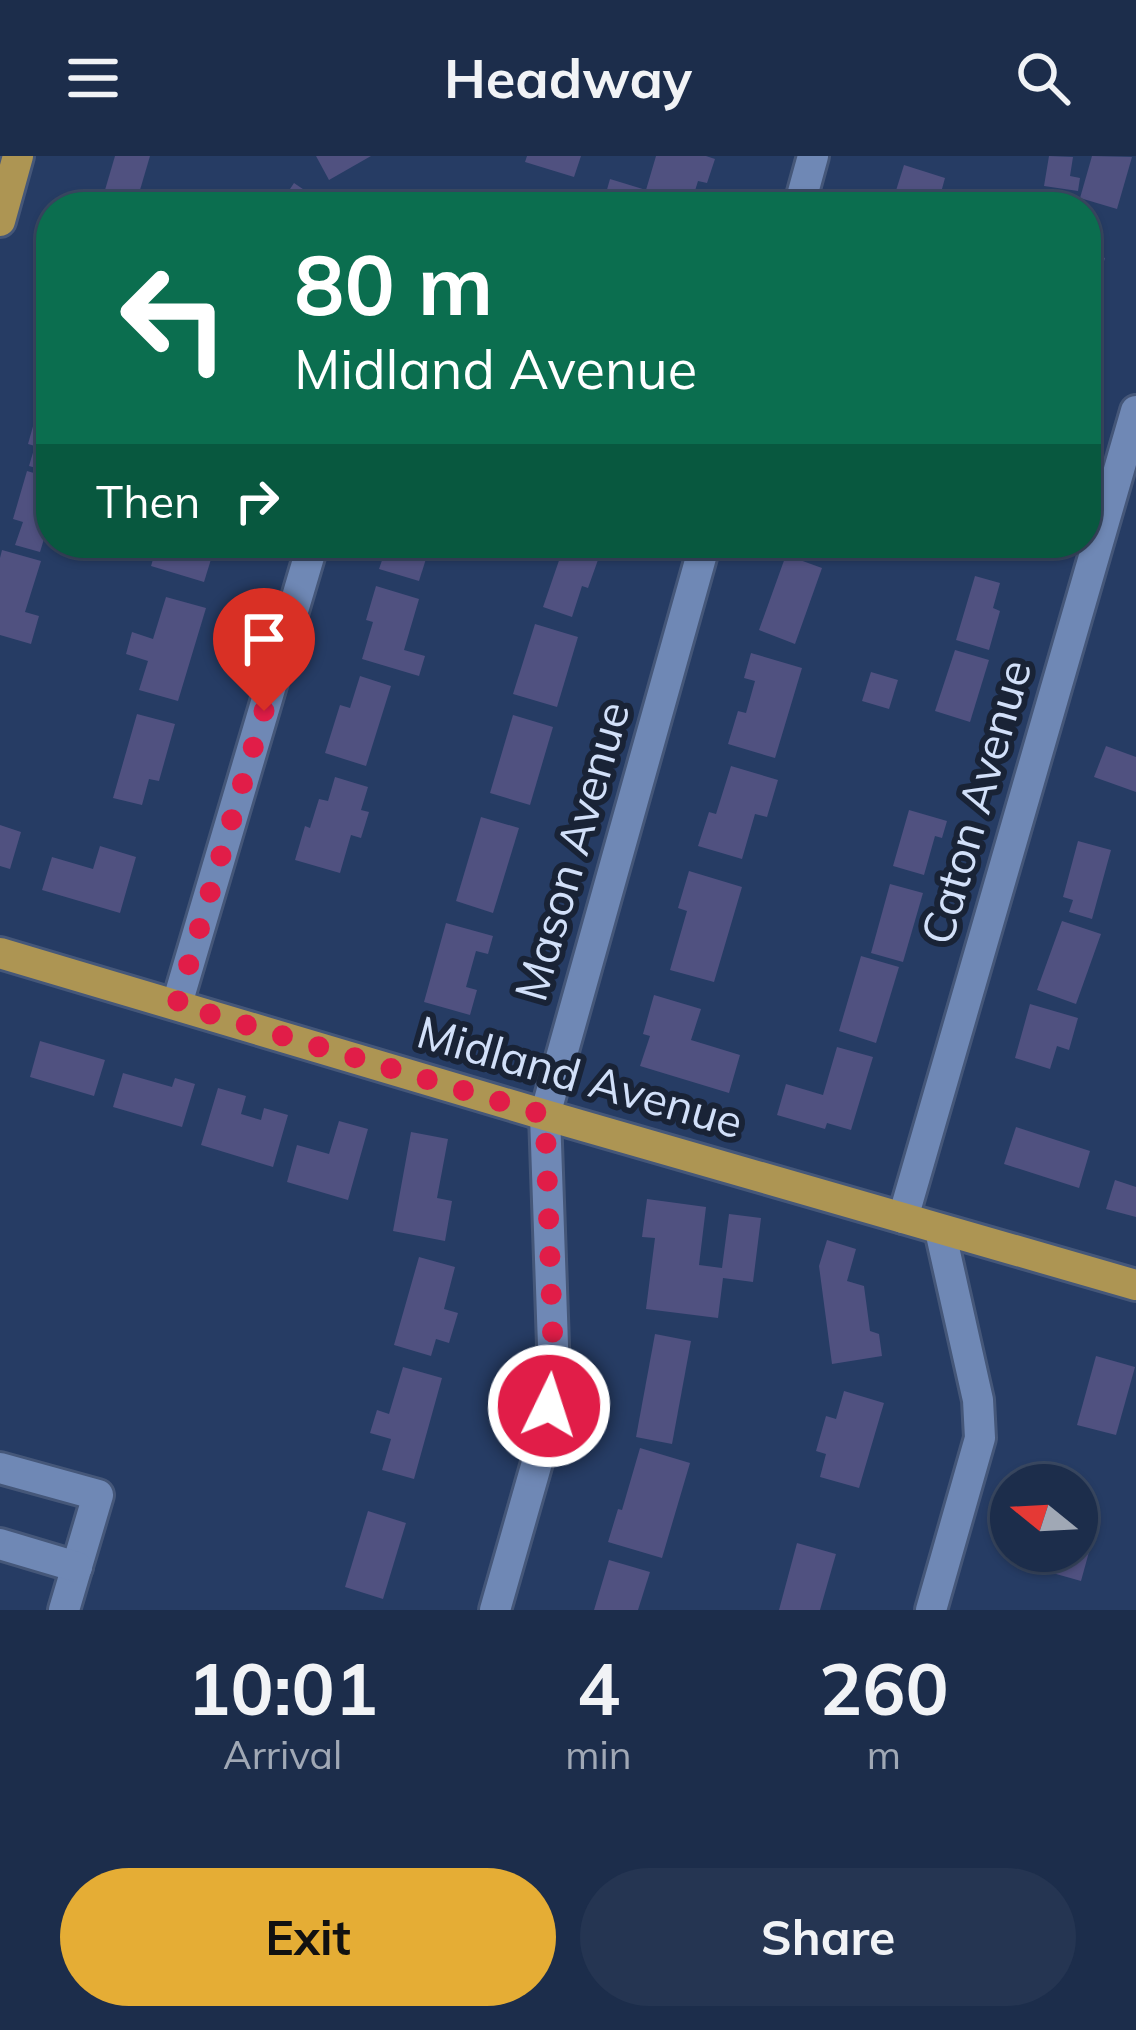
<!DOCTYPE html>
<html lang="en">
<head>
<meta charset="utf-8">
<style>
	body { margin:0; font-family:Mulish,sans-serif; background:#253552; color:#f1f3f6; height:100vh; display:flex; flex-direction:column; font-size:45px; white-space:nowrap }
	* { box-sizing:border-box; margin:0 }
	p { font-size:39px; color:#a0a8b5 }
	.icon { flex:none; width:66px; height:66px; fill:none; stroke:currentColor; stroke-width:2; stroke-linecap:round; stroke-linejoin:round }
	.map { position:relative; height:1454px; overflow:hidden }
	.sheet { display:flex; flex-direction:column; background:#1c2d4b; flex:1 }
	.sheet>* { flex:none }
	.banner { position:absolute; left:36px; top:36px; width:1065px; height:366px; border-radius:48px; box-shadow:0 3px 9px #0004,0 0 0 3px #3a4963; background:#0b6e4f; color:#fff; overflow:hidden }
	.needle { width:78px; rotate:288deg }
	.tools { position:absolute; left:990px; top:1308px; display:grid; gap:24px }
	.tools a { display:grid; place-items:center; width:108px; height:108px; border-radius:50%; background:#1c2d4b; box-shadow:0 3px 9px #0004,0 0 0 3px #3a4963; font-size:60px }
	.pin { position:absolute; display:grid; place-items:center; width:102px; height:102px; color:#fff; margin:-123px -51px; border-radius:50% 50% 50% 0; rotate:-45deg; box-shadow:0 0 12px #0007 }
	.pin .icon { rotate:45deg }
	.me { position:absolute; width:132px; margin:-66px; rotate:4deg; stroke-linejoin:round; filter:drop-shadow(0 0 9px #0008) }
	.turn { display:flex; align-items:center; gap:42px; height:252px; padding:0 60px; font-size:54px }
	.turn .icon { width:156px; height:156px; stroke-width:2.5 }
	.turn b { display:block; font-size:84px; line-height:102px }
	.then { display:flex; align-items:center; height:114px; padding:0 60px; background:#0003; gap:24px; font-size:45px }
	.eta { display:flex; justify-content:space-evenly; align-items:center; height:204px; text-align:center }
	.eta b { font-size:72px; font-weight:700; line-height:84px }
	.action { display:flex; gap:24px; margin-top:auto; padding:24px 60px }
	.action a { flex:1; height:138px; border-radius:72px; background:#e5ad35; color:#111; font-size:48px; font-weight:700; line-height:138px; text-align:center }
	.action a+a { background:#253552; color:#f1f3f6 }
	header { display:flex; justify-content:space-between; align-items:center; height:156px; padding:0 60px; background:#1c2d4b; font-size:54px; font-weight:700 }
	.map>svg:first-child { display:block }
	.building { fill:#505180 }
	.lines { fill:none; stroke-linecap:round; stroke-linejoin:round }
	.minor-casing { stroke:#455779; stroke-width:36 }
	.major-casing { stroke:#455779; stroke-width:36 }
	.minor { stroke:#6f88b5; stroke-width:30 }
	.major { stroke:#ad9553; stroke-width:30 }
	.route { stroke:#e11d48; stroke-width:21; stroke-dasharray:0 37.8 }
	.labels { text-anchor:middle; stroke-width:12; stroke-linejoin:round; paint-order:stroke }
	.street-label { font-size:45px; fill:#d2e0f9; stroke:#192336 }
</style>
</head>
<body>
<header><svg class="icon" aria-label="menu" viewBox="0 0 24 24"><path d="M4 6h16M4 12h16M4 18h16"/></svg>Headway<svg class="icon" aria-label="search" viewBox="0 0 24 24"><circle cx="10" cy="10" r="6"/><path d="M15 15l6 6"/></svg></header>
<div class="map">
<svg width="1136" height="1454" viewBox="0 0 1136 1454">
	<rect width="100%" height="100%" fill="#263c64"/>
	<g class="building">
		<polygon points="115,0 150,0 135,51 100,51"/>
		<polygon points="316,0 371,0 329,24"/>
		<polygon points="527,0 581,0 574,21 525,6"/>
		<polygon points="656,0 706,0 715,3 707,27 698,25 690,51 602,51 610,23 646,34"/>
		<polygon points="1049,0 1073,1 1070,20 1080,22 1078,35 1044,30"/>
		<polygon points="1092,0 1132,1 1117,53 1080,42"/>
		<polygon points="904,9 945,22 937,51 897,51 900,43 894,41"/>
		<polygon points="294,27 322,46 318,51 267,51 273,43 280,48"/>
		<polygon points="1086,96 1105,102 1087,161 1086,160"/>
		<polygon points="43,235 51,238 51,316 29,310 35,290 28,288"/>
		<polygon points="27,315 51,322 51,360 40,396 15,389 23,366 13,363"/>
		<polygon points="158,387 216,387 204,426 151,410"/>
		<polygon points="388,387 431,387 419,425 379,413"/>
		<polygon points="565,387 604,387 588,432 582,430 572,461 543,451"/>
		<polygon points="986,387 1025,387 1022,399"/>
		<polygon points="2,394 41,405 25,456 39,460 31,488 0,479 0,402"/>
		<polygon points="786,399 822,412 795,488 759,474"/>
		<polygon points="975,420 1000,427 993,452 1000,455 989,494 956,484"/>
		<polygon points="376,430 419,443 404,494 425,500 419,520 362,503 373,466 366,464"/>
		<polygon points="166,441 206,452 178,545 139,534 148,505 126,498 132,476 153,483"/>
		<polygon points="535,468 578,481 557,551 513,538"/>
		<polygon points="955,494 989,504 970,566 935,555"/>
		<polygon points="751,497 802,512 775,602 728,588 738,555 746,557 755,525 744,522"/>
		<polygon points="871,516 898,524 889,553 862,545"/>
		<polygon points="360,520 391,530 366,610 325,597 340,549 350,552"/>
		<polygon points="137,558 175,568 159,625 149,623 142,649 113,642"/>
		<polygon points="513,559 553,571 530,649 490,637"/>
		<polygon points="1106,590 1136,601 1136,636 1094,621"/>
		<polygon points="731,610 778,624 767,661 755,658 742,703 698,690 709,656 716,658"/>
		<polygon points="335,621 368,631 361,654 369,656 361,682 351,679 340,717 295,704 305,670 310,672 319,643 328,645"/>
		<polygon points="909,654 947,665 942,682 935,680 924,719 893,710"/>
		<polygon points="481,661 519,672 493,757 456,745"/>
		<polygon points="0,669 21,676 10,713 0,710"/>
		<polygon points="1078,685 1111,694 1092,763 1069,756 1073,744 1063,741"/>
		<polygon points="100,690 136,701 120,757 42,734 52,701 93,713"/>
		<polygon points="689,715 742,731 714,826 670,814 687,755 678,752"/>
		<polygon points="890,728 923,737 903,806 871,797"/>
		<polygon points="1062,765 1101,778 1076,848 1037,834"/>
		<polygon points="446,767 493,780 488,798 476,795 466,831 477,834 470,859 424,846"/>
		<polygon points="861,800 899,811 876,887 839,875"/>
		<polygon points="654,839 701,853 691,884 740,899 729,937 640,910 650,880 643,878"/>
		<polygon points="1030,848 1078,862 1069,894 1057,890 1050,913 1015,902"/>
		<polygon points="40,885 105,904 94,940 30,921"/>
		<polygon points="837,891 873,901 851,974 827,967 825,973 777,959 786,928 823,939"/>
		<polygon points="123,917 172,931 175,922 195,928 182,971 113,951"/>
		<polygon points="218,932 246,940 241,958 261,964 264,952 288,959 273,1011 201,989"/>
		<polygon points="339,965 368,973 348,1044 287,1026 297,989 329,998"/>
		<polygon points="1016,971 1090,995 1079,1032 1004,1008"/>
		<polygon points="411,976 448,983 437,1042 452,1045 445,1085 393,1075"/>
		<polygon points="1115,1024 1136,1031 1136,1061 1106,1053"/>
		<polygon points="647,1043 706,1051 699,1109 722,1112 729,1058 761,1062 753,1126 723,1122 718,1162 646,1153 655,1082 642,1081"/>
		<polygon points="827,1084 856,1093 847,1125 864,1130 870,1175 879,1178 882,1200 832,1208 819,1110"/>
		<polygon points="419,1101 455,1111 444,1153 458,1157 449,1187 436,1183 431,1200 394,1189"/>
		<polygon points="655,1178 691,1185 672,1288 636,1281"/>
		<polygon points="1096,1200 1135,1211 1116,1279 1077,1269"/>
		<polygon points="403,1211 442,1222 414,1323 382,1314 391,1283 370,1277 377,1254 389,1258"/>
		<polygon points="844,1235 884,1247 859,1332 820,1321 826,1298 816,1295 826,1260 836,1263"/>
		<polygon points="640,1292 690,1307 662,1402 608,1386 618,1353 622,1354"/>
		<polygon points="1077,1350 1100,1356 1081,1425 1042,1414 1048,1395 1077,1395"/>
		<polygon points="368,1355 406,1367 383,1443 345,1431"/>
		<polygon points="797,1387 836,1398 820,1454 779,1454"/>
		<polygon points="609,1404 650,1416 638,1454 594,1454"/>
	</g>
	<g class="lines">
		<g class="minor-casing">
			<g id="minor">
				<polyline points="799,51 813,0"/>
				<polyline points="177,848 313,387"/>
				<polyline points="903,1062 1136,255"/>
				<polyline points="0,1312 98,1339 64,1454"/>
				<polyline points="0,1388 77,1411"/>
				<polyline points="495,1454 544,1282 554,1218 545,959 705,387"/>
				<polyline points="931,1454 980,1282 978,1244 940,1074"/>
			</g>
		</g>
		<g class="major-casing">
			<g id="major">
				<polyline points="0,65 18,0"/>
				<polyline points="0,797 545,959 1136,1129"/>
			</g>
		</g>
		<use href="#minor" class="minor"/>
		<use href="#major" class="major"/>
	</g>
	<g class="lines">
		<polyline class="route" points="264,555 177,848 545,959 554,1218 549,1250"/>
	</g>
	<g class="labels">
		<g class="street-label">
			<text transform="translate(976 646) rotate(-74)" y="16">Caton Avenue</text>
			<text transform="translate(572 695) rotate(-74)" y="16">Mason Avenue</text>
			<text transform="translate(580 921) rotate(16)" y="16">Midland Avenue</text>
		</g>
	</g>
</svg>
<div class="tools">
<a><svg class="needle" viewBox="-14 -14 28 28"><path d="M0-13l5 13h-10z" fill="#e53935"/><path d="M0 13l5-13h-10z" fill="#a0a8b5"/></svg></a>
</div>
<div class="pin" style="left:264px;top:555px;background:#d93025"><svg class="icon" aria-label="arrive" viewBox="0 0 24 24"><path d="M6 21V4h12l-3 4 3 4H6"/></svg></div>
<svg class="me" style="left:549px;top:1250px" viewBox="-20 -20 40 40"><circle r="17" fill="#e11d48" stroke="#fff" stroke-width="3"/><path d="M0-11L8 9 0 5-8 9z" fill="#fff"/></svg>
<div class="banner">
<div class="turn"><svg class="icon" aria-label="left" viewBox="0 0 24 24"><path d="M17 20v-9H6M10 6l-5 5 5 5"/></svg><div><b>80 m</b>Midland Avenue</div></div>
<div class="then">Then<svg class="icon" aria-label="right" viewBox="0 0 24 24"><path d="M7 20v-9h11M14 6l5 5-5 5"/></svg></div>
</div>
</div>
<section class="sheet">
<div class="eta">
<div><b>10:01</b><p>Arrival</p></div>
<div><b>4</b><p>min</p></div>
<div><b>260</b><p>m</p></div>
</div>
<div class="action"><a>Exit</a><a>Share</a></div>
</section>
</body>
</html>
